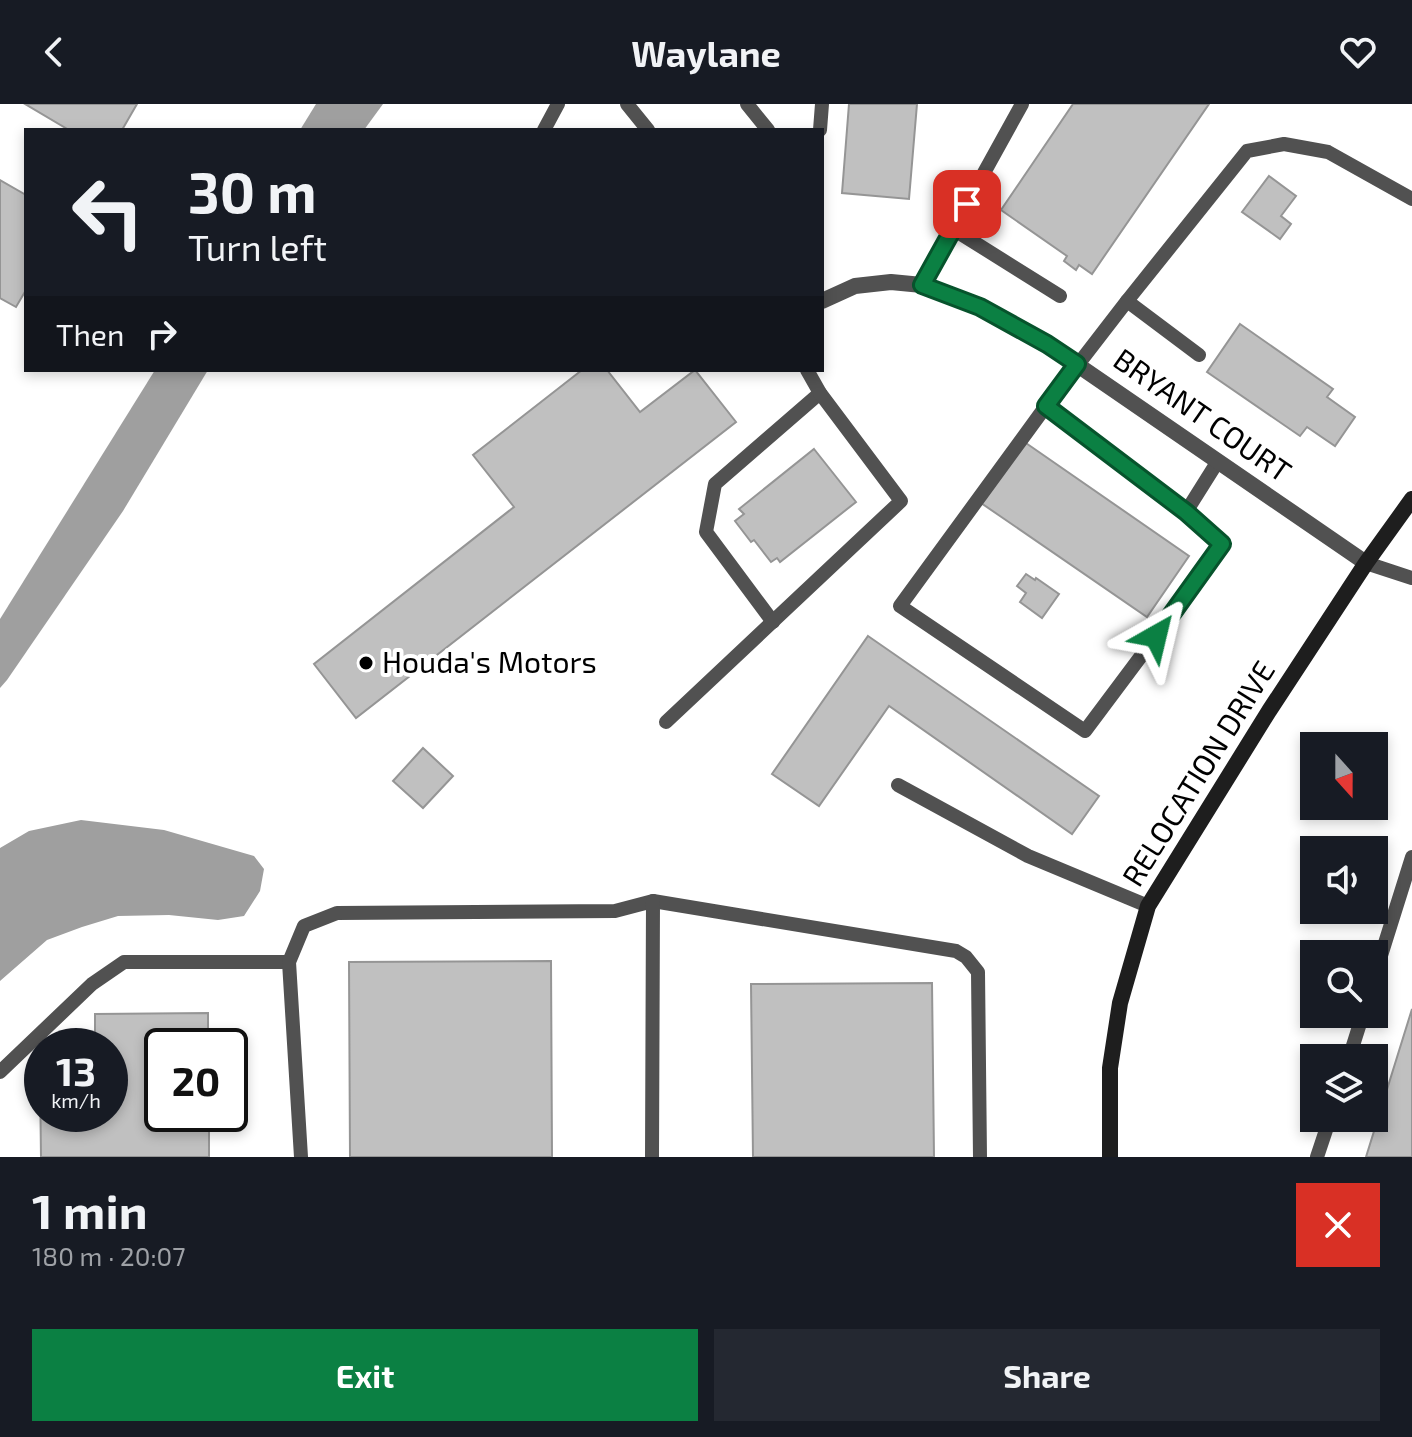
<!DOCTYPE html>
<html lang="en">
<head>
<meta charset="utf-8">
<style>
	body { margin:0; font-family:"Exo 2",sans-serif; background:#242831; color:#f1f3f6; height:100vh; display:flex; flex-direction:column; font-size:30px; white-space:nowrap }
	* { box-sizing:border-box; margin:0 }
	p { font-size:26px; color:#9ea1a6 }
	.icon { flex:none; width:44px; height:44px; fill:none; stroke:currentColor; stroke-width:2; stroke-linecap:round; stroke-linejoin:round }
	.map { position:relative; height:1053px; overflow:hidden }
	.drawer { display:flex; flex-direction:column; background:#171b24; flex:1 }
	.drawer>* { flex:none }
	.guide { position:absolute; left:24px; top:24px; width:800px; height:244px; border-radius:0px; box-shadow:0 4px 12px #0003; background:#171b24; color:#f1f3f6; overflow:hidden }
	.needle { width:52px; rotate:159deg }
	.controls { position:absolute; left:1300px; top:628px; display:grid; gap:16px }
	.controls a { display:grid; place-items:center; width:88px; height:88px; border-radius:0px; background:#171b24; box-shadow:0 4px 12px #0003; font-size:40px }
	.speed { position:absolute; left:24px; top:924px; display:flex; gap:16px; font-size:40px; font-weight:700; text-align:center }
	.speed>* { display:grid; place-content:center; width:104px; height:104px; border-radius:50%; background:#171b24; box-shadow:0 4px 12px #0003; line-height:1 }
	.speed small { font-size:20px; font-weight:400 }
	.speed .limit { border:4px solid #111; border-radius:12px; background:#fff; color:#111 }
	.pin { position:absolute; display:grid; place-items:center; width:68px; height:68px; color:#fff; margin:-34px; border-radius:16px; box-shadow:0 4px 12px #0006 }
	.me { position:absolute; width:88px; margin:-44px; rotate:37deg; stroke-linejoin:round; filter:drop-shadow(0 0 6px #0008) }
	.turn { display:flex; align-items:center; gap:28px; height:168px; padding:0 32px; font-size:36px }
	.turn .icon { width:104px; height:104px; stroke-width:2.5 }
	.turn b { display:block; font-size:56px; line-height:68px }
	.then { display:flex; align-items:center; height:76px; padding:0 32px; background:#0003; gap:16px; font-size:30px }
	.round { display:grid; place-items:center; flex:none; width:84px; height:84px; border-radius:0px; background:#242831 }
	.head { display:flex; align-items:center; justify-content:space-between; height:136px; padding:0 32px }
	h1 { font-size:48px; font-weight:700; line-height:60px }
	.button { display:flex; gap:16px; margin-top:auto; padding:16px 32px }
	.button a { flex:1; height:92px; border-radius:0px; background:#0b8043; color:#fff; font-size:32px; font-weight:700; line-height:92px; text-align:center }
	.button a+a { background:#242831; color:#f1f3f6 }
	header { display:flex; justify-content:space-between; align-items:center; height:104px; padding:0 32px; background:#171b24; font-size:36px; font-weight:700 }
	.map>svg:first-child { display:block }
	.water { fill:#9f9f9f }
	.building { fill:#c0c0c0; stroke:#959595; stroke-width:2 }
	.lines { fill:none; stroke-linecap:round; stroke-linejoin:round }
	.lane { stroke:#515151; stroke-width:14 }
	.street { stroke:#515151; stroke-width:16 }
	.secondary { stroke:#1e1e1e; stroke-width:16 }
	.route-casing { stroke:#07532c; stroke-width:20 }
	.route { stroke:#0b8043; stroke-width:14 }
	.poi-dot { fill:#000; stroke:#fff; stroke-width:3 }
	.labels { text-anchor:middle; stroke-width:8; stroke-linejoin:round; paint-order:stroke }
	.street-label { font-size:30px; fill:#000; stroke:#fff }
	.poi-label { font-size:30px; fill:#000; stroke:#fff; text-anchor:start }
</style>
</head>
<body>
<header><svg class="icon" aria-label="back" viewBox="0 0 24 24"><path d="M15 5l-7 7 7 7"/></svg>Waylane<svg class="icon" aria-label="heart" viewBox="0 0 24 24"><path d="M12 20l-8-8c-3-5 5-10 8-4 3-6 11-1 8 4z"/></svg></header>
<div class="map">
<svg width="1412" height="1053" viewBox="0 0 1412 1053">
	<rect width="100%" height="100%" fill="#fff"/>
	<g class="water">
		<polygon points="316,0 383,0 364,26 300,26"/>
		<polygon points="155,266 208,266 123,407 7,576 0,584 0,515"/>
		<polygon points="81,716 164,726 254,752 264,765 260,787 244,812 218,816 169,811 118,812 82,823 47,836 0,877 0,744 29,727"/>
	</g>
	<g class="building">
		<polygon points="25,0 137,0 122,26 69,26"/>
		<polygon points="849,0 917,0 909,95 842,89"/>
		<polygon points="1073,0 1209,0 1092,170 1079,161 1076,166 1064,157 1067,152 1001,106"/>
		<polygon points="1269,72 1296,92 1281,112 1291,120 1280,135 1242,108"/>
		<polygon points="0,76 26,91 26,186 16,203 0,194"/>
		<polygon points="1240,220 1333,285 1327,293 1355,313 1335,342 1307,323 1300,332 1207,268"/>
		<polygon points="582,266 607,266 640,308 695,266 736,318 356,614 314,560 514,403 473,351"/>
		<polygon points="1023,337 1189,452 1147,513 981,399"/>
		<polygon points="814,345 856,398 780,458 777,454 771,458 754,436 751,438 735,417 744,410 739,405"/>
		<polygon points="1026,470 1035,476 1036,474 1059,490 1042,514 1020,498 1026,489 1017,482"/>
		<polygon points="868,532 1099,692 1072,730 889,602 819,702 772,670"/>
		<polygon points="423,644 453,672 423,704 393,677"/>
		<polygon points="551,857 552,1053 350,1053 349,858"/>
		<polygon points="932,879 934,1053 753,1053 751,880"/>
		<polygon points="1412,905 1412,1053 1366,1053"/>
		<polygon points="208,909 208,942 162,942 162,1010 209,1010 209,1053 41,1053 40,971 42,971 42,1010 110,1010 110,942 95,942 95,910"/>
	</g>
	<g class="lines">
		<g class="lane">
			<polyline points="627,0 648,26"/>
			<polyline points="747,0 768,26"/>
			<polyline points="544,26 558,0"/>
			<polyline points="820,26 822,0"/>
			<polyline points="953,125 1060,192"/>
			<polyline points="922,181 1022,0"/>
			<polyline points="1127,197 1247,47 1284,40 1328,48 1412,95"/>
			<polyline points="1199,251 1127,197 1046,302 1186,408 1218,357"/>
			<polyline points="1046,302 900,502 1085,627 1192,484 1222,440 1186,408"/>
			<polyline points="1366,459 1412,474"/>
			<polyline points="773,518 706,428 715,380 820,289"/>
			<polyline points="666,618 901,397 820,289 807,266"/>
			<polyline points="898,681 1028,752 1148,802"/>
			<polyline points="1374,874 1412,753"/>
			<polyline points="1349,954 1363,910"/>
			<polyline points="0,968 92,880 124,858 289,858"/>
			<polyline points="301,1053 289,858 304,822 337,809 615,807 653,797 956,847 966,853 978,868 980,1053"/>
			<polyline points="652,1053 653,797"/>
			<polyline points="1317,1053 1330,1014"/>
		</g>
		<polyline class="street" points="822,197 855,182 891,178 922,181 980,203 1047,240 1366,459"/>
		<polyline class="secondary" points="1110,1053 1110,964 1120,899 1148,802 1269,607 1366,459 1412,395"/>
	</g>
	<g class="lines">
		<g class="route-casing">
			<polyline id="route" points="967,100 922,181 980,203 1047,240 1077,260 1046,302 1186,408 1222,440 1156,532"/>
		</g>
		<use href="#route" class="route"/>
	</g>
	<circle class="poi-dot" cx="366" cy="559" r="8"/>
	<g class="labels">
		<g class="street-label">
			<text transform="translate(1202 312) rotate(35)" y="10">BRYANT COURT</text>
			<text transform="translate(1199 670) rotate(-58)" y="10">RELOCATION DRIVE</text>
		</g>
		<g class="poi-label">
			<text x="382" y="569">Houda's Motors</text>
		</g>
	</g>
</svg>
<div class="controls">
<a><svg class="needle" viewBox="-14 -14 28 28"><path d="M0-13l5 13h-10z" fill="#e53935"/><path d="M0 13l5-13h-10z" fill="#9ea1a6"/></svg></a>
<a><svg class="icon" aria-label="sound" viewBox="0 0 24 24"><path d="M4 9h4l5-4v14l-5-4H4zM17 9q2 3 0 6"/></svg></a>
<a><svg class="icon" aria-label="search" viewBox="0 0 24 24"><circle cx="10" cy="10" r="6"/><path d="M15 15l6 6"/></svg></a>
<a><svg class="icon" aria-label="layers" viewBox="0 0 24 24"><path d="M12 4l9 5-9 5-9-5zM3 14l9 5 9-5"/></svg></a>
</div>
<div class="speed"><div>13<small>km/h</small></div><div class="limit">20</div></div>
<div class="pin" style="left:967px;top:100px;background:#d93025"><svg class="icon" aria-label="arrive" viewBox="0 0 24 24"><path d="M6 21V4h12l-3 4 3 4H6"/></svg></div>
<svg class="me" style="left:1156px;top:532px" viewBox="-20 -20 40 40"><path d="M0-17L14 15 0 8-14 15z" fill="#0b8043" stroke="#fff" stroke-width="4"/></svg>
<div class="guide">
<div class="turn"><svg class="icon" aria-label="left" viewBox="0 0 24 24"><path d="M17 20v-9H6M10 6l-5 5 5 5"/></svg><div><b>30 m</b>Turn left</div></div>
<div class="then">Then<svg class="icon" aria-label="right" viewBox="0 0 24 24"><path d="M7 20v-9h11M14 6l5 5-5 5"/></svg></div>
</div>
</div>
<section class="drawer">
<div class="head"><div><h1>1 min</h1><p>180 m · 20:07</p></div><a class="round" style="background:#d93025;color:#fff"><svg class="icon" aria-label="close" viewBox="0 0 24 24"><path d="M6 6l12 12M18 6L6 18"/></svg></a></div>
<div class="button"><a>Exit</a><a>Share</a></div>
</section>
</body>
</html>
